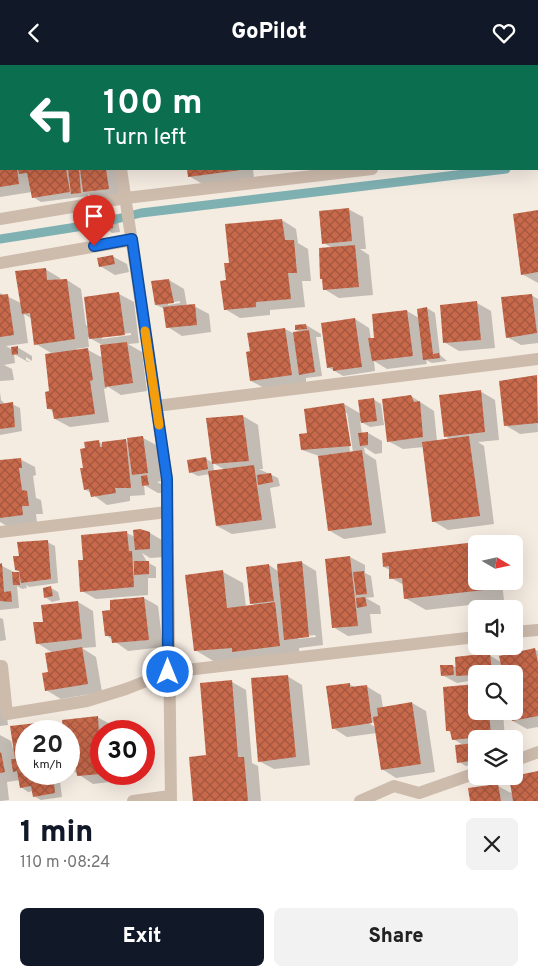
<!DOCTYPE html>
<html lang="en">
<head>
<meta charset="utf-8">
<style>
	body { margin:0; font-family:Overpass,sans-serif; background:#f2f2f2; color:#222; height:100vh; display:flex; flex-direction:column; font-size:19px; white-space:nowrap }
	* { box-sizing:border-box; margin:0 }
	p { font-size:16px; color:#767676 }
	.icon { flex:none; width:28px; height:28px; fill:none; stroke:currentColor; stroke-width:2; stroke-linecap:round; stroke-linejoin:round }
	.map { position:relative; height:736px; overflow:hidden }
	.side { display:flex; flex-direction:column; background:#fff; flex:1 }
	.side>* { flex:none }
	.banner { position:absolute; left:0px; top:0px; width:539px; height:105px; box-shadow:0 5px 20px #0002; background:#0b6e4f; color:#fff; overflow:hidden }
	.needle { width:32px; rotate:99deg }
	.buttons { position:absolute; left:468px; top:470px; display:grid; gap:10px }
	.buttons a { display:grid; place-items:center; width:55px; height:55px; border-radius:8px; background:#fff; box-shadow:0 5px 20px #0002; font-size:25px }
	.speed { position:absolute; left:15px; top:655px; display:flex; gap:10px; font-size:25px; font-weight:700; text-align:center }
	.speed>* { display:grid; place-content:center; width:65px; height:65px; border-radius:50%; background:#fff; box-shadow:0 5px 20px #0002; line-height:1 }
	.speed small { font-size:12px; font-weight:400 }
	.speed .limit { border:8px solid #d22; background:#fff; color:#111 }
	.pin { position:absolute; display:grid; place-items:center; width:42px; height:42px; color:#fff; margin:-51px -21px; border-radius:50% 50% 50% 0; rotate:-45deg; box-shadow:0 0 5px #0007 }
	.pin .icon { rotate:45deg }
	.me { position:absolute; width:55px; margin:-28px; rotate:0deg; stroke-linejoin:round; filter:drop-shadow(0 0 4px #0008) }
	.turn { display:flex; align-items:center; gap:18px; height:105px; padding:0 20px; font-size:22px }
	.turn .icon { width:65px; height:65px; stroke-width:2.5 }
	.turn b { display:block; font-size:35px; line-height:42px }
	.round { display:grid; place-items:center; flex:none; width:52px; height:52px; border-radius:8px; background:#f2f2f2 }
	.head { display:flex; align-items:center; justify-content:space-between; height:85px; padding:0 20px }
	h1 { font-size:30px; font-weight:800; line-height:38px; color:#111827 }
	.primary-button { display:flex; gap:10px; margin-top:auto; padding:10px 20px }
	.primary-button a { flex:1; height:58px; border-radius:8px; background:#111827; color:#fff; font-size:20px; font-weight:800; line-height:58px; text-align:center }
	.primary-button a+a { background:#f2f2f2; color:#222 }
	header { display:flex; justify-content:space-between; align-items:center; height:65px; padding:0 20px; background:#111827; color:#fff; font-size:22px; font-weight:800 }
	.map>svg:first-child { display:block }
	.shadow { fill:#0003; fill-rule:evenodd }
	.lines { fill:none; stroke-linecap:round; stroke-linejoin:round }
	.stream { stroke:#7fb0b2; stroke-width:9 }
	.building { fill:url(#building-cross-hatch) }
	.street { stroke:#cdbbac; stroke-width:12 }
	.route-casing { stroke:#114b97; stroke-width:12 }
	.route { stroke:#1a73e8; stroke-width:9 }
	.slow { stroke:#f59e0b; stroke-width:9 }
</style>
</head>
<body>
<header><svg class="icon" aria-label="back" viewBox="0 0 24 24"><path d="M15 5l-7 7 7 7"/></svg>GoPilot<svg class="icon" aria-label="heart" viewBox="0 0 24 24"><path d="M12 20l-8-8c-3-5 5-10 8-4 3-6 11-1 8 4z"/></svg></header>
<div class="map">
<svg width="538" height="736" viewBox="0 0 538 736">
	<defs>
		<pattern id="building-cross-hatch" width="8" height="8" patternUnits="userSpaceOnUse" patternTransform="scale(1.25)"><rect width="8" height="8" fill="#c8694b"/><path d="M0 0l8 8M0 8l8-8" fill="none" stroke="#a4573f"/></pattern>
	</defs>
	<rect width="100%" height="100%" fill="#f4ebe1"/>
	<g class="shadow">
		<polygon points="0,0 99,0 99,1 1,1 0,43"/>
		<rect x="400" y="0" width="57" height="1"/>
		<polygon points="486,0 538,0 538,72 538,1"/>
		<polygon points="0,45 1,104 119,104 123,132 99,135 88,129 88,131 41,137 33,132 32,127 0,132"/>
		<polygon points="188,104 253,104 254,113 204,120 189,111"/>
		<polygon points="348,144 363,152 366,184 360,184 369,190 373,230 339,233 324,224 332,183 324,178"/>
		<polygon points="110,145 117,150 120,167 112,168 105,163"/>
		<polygon points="538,147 538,218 522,209"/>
		<polygon points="282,155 296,164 298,178 308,184 311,216 302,216 305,242 270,245 270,250 240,253 225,244 230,199"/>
		<polygon points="112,191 127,199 129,207 115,210 100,201"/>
		<path d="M45 204 60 213V216L67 215 81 224 86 261 119 229 134 237 139 278 128 279 142 287 147 326 121 330 107 321V323L104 324 109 357 70 362 55 354 53 346 49 344 53 289 36 279 32 254 24 249 28 278 6 281 13 285 17 282 32 291V296L26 292V295L30 297H28L14 289 15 298 4 300 12 304 14 315 0 316V228L21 238ZM131 268V270L102 274V271ZM88 272 104 281 103 293 88 285 76 286V284L89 282Z"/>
		<path d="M169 215 184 224 187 241H194L209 249 211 267 182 271 168 262 165 244 156 240ZM180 236V238L168 240V238Z"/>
		<polygon points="531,230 538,234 538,278 521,280 507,272"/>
		<polygon points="477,238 491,246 495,283 459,286 444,277"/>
		<polygon points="427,243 435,248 440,290 447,296 432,298 426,295 427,299 387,304 374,296 375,306 343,311 328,302 355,254 369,263 371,274 376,274 407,246 419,253"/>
		<polygon points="306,260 321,269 321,272 316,272 322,311 306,313 306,318 266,324 251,316 249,269 285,264 293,268 301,267 296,265"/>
		<polygon points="536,312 538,367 520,369 505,360"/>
		<polygon points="480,326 495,335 499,375 478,377 484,381 494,459 448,465 433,456 424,382 403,384 388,376 411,331 434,346 437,376 451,375 445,371"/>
		<polygon points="0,327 1,335 5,339 12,339 20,343 22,366 0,370"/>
		<path d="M373 334 381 339 384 360 370 362 360 356 362 369 368 368 382 376V388L375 389 364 382 365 388 376 395 386 468 344 474 330 466 319 391 302 385 308 369 344 339 361 349ZM345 348H347L353 387H350Z"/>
		<path d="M243 351 258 360 263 404H259L278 413 280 421 270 423 276 463 232 469 217 461 210 409 198 411 190 407 205 393 213 398ZM213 398 225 405 214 406Z"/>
		<polygon points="143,373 158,381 162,416 157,417 161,419 163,428 158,428 144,420 145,430 130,431 130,436 107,440 85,424 84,404 99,377 102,379 125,376 129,378"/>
		<polygon points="20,394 35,402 36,410 33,411 36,433 41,435 43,449 36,449 37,458 7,461 0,457 0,397"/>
		<polygon points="127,468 135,472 150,468 165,477 164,492 150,493 142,488 147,497 156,502 156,513 148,513 148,530 96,534 82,526 84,496"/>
		<polygon points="47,477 55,481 58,518 29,522 26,520 27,523 22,524 17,521 19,543 0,545 0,500 16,508 22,508 17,505 20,492"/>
		<polygon points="479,478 476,479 476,516 502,516 504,536 426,545 405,533 404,520 391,513 390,505 384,502 383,489"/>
		<polygon points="350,492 365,500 365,508 371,511 374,532 366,533 380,541 381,549 370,549 372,568 348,571 333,562"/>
		<path d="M301 497 316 506 323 580 299 583 300 592 215 597 195 585 223 507 243 518 246 542 256 541 251 538 269 500 278 506ZM315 570 316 572 298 574V572Z"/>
		<polygon points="51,523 58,527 60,535 52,537 45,532"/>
		<polygon points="144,533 158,541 163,582 128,586 106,570 112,546"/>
		<polygon points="78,537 93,546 96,582 82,583 96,592 102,627 61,634 46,625 53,588 37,578 44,558 42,541"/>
		<polygon points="0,553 3,554 6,575 0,576"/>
		<polygon points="535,585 538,586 538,662 527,664 513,656 514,609 476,609 476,646 503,646 505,674 476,674 476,700 466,701 459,697 465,681 453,674 452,668 447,665 474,620 468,616 457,618 442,610 453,601 457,603 489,590 501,597"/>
		<polygon points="287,611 302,620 310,700 274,704 259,696"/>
		<polygon points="232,617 246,625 252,698 258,701 261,736 194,736"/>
		<path d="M349 619 356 623 366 621 381 630 383 643 412 638 426 646 435 707 396 713 382 704 377 668 347 672 333 663ZM367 654 375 659V662L366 656Z"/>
		<polygon points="0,625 4,627 8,660 0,661"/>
		<polygon points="97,652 112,660 113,666 101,666 101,709 118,709 118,716 93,719 69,703 69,666 64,666 63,656"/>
		<polygon points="36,659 45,660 53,666 26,666 26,709 59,709 62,732 41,735 34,731 33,726 28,727 21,722 20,715 7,717 9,735 0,736 0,670 11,676 13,684 15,684 12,662"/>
		<polygon points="538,707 538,736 471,736 498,721 513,729"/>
	</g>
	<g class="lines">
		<polyline class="stream" points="0,174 96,159 141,148 506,104"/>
	</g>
	<g class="building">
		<polygon points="0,104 17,104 19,119 0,122"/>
		<polygon points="18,104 66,104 70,127 32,133 27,108 19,109"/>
		<polygon points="68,104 79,104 81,128 71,129"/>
		<polygon points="80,104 106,104 109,124 83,127"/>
		<polygon points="187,104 241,104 241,105 188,112"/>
		<polygon points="349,143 352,176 322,179 319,146"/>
		<polygon points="110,144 113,163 103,164 100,146"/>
		<polygon points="538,145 538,207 521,210 513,149"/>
		<polygon points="282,154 285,175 294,175 297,208 288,208 291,234 256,237 256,242 224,245 220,216 226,215 224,198 229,198 225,159"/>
		<polygon points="355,180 359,222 323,225 322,214 320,214 319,183"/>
		<polygon points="113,190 115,199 99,202 97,193"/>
		<polygon points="46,203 47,215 67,214 75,274 34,280 30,248 22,249 15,206"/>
		<polygon points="169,214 174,238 155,240 151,216"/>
		<polygon points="119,227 125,270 89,274 84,232"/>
		<polygon points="8,229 14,270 0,272 0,230"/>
		<polygon points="532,229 537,268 506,273 501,232"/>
		<polygon points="477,236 481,275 443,278 440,240"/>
		<polygon points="195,239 197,260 166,263 163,242"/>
		<polygon points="427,242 433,289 439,288 440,293 423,295 417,244"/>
		<polygon points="407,245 413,291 372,296 368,273 374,273 372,249"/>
		<polygon points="355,253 362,302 333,306 333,302 327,303 321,258"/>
		<polygon points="306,259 307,264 295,265 295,260"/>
		<polygon points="285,263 292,310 250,316 246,287 250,286 247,268"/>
		<polygon points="309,265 315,307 299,310 293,267"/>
		<polygon points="127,277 133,318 105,322 100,280"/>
		<polygon points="18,281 18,289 12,290 11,282"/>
		<polygon points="88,283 93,315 90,316 95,349 54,354 52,344 47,344 45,327 49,326 45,289"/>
		<polygon points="537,310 538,358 504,361 499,316"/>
		<polygon points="481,325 485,367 444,372 439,330"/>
		<polygon points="411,330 414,337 420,336 423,372 387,377 382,334"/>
		<polygon points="374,333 377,356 361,358 358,335"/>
		<polygon points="13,337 15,362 0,364 0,339"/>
		<polygon points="344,338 351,381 301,385 299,369 307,368 304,344"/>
		<polygon points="243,350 249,396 212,399 206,353"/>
		<polygon points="368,367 368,380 360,381 358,368"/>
		<polygon points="143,371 148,408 132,410 127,373"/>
		<polygon points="469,371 480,451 432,457 422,377"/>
		<polygon points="126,374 131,423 115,423 116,428 91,432 89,424 84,425 80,403 83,403 80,384 85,383 84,377 99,375 100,382 102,382 102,377"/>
		<polygon points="362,385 372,460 328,466 318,391"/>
		<polygon points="206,392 208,404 189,408 187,395"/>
		<polygon points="21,393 22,403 19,403 22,425 27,426 29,441 22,441 23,450 0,453 0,395"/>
		<polygon points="254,400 262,455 216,461 208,406"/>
		<polygon points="271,408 273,417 258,420 257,410"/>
		<polygon points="147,410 149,420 142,421 141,411"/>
		<polygon points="140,464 150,467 150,484 135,485 133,465"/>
		<polygon points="127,466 129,486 132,486 134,522 80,527 78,495 83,495 81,470"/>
		<polygon points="48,475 51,514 21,518 19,506 15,505 13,491 19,491 17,477"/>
		<polygon points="476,477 476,516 483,516 484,525 404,534 402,513 389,514 389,501 383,502 382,488"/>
		<polygon points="350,491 358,561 332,563 325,494"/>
		<polygon points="134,496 149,496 149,509 134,510"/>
		<polygon points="302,496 309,572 284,575 277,499"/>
		<polygon points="2,498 4,527 11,526 12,537 0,536 0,499"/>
		<polygon points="269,499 274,536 250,539 246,502"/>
		<polygon points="223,505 227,543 275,537 280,581 232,587 232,583 194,586 185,510"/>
		<polygon points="364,506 367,529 356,530 353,507"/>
		<polygon points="12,507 19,507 20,520 13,520"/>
		<polygon points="51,521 53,531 44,533 43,523"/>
		<polygon points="144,532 149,575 112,578 111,571 105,571 102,546 110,545 110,535"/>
		<polygon points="365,532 367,541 357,543 356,533"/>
		<polygon points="78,536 82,574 36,579 33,557 43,557 41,540"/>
		<polygon points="82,582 88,619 45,626 42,608 48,607 45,588"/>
		<polygon points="535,583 538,598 538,651 512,656 510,646 514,646 514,609 503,609 499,591"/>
		<polygon points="490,588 492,607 476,609 476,613 473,613 473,610 456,611 455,592"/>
		<polygon points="440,600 453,600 454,610 441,611"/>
		<polygon points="288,610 296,692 258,697 251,613"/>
		<polygon points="232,615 238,692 244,692 248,736 193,736 189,692 206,690 200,618"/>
		<polygon points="350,618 350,622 367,620 372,658 332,664 326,621"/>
		<polygon points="476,619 476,646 489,646 491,671 452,675 450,666 446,666 443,622"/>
		<polygon points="412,637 421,699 381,705 373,652 378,651 377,643"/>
		<polygon points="98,651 101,709 77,711 76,703 69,704 69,666 63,666 62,655"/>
		<polygon points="37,658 37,660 45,659 46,666 26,666 26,709 53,709 55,728 33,732 31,721 20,723 17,706 13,707 11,694 15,694 10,661"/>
		<polygon points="476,678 476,695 457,698 455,680"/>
		<polygon points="1,687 5,707 0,708 0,688"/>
		<polygon points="538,706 538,736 513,736 509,712"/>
		<polygon points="498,719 501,736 470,736 468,723"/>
	</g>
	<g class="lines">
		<g class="street">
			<polyline points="105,0 105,1"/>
			<polyline points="121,104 167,414 171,736"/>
			<polyline points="0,154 126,133 372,104"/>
			<polyline points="0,198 132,175"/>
			<polyline points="156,341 538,294"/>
			<polyline points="0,467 167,447"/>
			<polyline points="514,567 538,565"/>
			<polyline points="0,601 2,601 7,649 87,636 126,624 169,607 476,572"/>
			<polyline points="514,696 538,687"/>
			<polyline points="133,736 170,731"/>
			<polyline points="360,736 394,721 419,728 476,708"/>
		</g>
	</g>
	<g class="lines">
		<g class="route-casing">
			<polyline id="route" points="94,181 132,174 167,414 168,607"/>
		</g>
		<use href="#route" class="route"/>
		<polyline class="slow" points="145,266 159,360"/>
	</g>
</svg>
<div class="buttons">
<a><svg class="needle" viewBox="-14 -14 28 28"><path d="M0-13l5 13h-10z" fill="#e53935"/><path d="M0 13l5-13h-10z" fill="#767676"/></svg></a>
<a><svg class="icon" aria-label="sound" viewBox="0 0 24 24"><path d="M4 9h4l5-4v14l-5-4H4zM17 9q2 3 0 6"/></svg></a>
<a><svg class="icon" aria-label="search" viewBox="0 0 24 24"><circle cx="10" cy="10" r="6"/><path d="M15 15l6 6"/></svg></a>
<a><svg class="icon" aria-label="layers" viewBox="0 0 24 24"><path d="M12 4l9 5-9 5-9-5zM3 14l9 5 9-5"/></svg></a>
</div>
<div class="speed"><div>20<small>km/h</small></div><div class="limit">30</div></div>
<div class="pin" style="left:94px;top:181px;background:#d93025"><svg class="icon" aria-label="arrive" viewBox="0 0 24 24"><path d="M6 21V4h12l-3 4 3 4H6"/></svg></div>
<svg class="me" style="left:168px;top:607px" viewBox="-20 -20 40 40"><circle r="17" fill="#1a73e8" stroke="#fff" stroke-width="3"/><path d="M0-11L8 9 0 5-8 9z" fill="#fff"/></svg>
<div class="banner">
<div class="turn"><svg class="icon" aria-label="left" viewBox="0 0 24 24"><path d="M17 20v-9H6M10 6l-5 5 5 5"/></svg><div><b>100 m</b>Turn left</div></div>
</div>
</div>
<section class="side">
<div class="head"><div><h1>1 min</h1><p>110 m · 08:24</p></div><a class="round"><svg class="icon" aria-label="close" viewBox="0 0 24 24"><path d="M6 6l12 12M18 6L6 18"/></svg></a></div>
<div class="primary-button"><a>Exit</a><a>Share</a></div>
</section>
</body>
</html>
